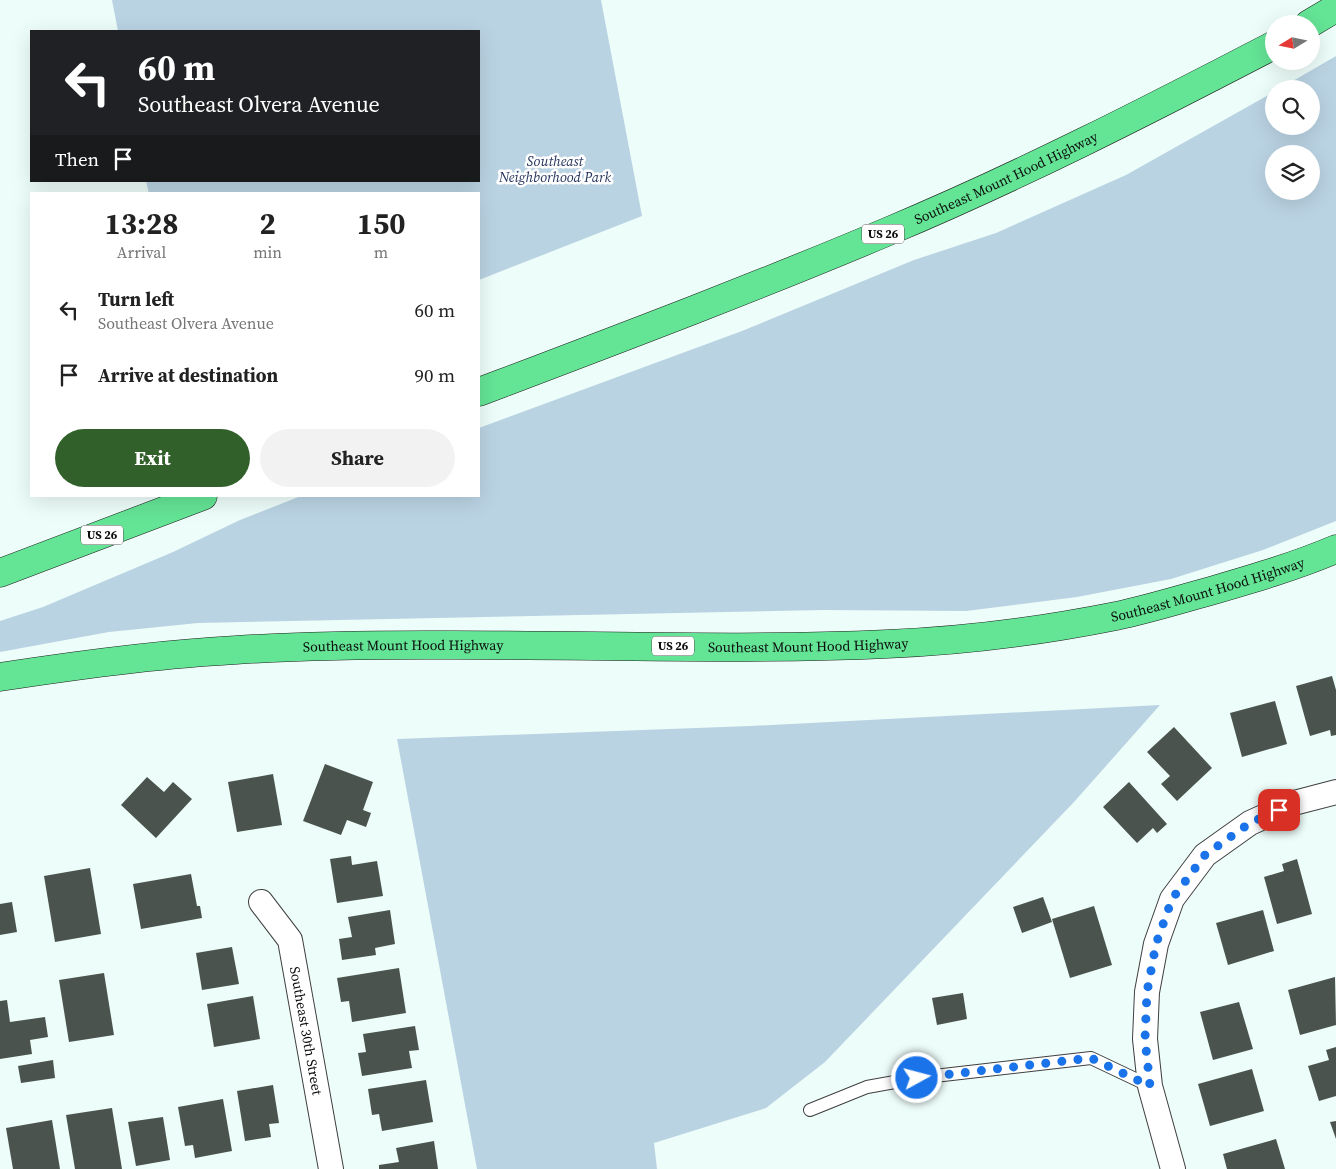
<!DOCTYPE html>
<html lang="en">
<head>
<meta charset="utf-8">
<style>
	body { margin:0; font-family:"Source Serif 4",serif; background:#f2f2f2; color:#222; height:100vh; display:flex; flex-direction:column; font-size:19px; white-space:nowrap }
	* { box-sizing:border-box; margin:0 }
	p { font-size:16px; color:#767676 }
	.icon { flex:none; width:28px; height:28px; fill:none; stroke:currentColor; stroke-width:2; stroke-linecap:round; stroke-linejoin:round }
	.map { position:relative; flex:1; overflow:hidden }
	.details { position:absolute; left:30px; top:192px; width:450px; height:305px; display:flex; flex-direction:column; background:#fff; border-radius:0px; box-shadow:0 5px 20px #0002 }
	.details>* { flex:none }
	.top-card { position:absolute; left:30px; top:30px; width:450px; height:152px; border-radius:0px; box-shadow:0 5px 20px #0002; background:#202124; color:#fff; overflow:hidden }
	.needle { width:32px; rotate:260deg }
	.fabs { position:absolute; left:1265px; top:15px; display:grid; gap:10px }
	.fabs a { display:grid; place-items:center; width:55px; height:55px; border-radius:50%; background:#fff; box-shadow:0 5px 20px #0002; font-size:25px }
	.pin { position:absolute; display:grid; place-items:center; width:42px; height:42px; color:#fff; margin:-21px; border-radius:10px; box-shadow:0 2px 8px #0006 }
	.me { position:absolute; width:55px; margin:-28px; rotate:83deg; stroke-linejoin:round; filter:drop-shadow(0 0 4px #0008) }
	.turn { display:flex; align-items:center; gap:18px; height:105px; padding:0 25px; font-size:22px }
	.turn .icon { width:65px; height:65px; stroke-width:2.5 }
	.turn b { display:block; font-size:35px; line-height:42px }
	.then { display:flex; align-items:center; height:48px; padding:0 25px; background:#0003; gap:10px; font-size:19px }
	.eta { display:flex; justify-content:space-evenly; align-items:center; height:85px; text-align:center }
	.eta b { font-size:30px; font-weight:700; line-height:35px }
	.primary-button { display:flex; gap:10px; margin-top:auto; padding:10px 25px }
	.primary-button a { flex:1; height:58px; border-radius:30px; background:#31602a; color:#fff; font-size:20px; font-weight:700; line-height:58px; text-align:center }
	.primary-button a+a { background:#f2f2f2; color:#222 }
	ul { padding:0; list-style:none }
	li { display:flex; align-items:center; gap:15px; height:65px; padding:0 25px }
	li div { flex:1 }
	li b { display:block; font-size:19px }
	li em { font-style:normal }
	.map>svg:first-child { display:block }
	.green { fill:#bad3e3; fill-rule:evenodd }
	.building { fill:#4a534d }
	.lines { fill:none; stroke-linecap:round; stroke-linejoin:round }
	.lane-casing { stroke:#3f3f3f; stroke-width:14 }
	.street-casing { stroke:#3f3f3f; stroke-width:26 }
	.highway-casing { stroke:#1d1d1d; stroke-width:29 }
	.lane { stroke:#fff; stroke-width:12 }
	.street { stroke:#fff; stroke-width:24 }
	.highway { stroke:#64e495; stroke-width:28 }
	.route { stroke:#1a73e8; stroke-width:9; stroke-dasharray:0 16.2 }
	.labels { text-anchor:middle; stroke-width:5; stroke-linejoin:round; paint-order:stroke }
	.shield { fill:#fff; stroke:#555; stroke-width:1 }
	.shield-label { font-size:12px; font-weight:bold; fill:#0c0c0c }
	.park-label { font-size:14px; font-style:italic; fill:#24345c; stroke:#fff }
	.street-label { font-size:14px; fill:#0c0c0c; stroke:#fff }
</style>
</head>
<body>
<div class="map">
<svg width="1336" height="1169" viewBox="0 0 1336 1169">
	<rect width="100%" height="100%" fill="#edfdf9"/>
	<g class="green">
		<polygon points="112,0 601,0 642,216 479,280 479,194 149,194 146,181 479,181 479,31 118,31"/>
		<path d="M1336 56V521L1263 550 1171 579 1077 597 966 611 824 610 198 623 109 632 0 652V621L43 607 173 552 240 520 301 496H479V428L742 331 914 260 996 233 1126 175 1274 92V126H1311V89H1279ZM1274 154H1311V191H1274Z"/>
		<polygon points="1160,705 1074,802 825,1062 766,1108 654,1143 657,1169 477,1169 397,739 750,726"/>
	</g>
	<g class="building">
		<polygon points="1332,676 1336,690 1336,735 1331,736 1330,730 1310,736 1296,686"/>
		<polygon points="1275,701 1287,744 1242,757 1230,713"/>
		<polygon points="1174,727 1212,768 1177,801 1161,784 1170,776 1147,752"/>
		<polygon points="325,764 373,782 363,810 371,813 366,827 347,820 341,835 303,821"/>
		<polygon points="273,774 282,825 237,832 228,782"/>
		<polygon points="147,777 164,792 173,782 192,799 156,838 121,805"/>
		<polygon points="1129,782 1167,824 1157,833 1153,828 1137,843 1103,807"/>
		<polygon points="351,856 352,865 377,861 383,896 337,903 330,859"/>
		<polygon points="1297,859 1312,914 1277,924 1264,877 1284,871 1282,864"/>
		<polygon points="90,868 101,934 55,942 44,876"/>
		<polygon points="191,874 197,906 200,906 202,918 141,929 133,884"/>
		<polygon points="1043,897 1052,922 1022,933 1013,907"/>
		<polygon points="12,902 17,932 0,935 0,904"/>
		<polygon points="1094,906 1112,965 1070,978 1052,919"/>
		<polygon points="390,910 395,944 375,948 376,955 342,960 339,939 352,937 348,917"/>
		<polygon points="1263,910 1274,951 1228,965 1216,923"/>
		<polygon points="232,947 239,984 202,990 196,953"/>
		<polygon points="399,968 406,1013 352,1022 349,1001 341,1002 337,978"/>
		<polygon points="104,973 114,1035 69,1042 59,980"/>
		<polygon points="1335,977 1336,1025 1300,1035 1288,990"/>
		<polygon points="963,993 967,1019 937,1025 932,998"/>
		<polygon points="253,996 260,1039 214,1047 207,1004"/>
		<polygon points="7,1000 10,1022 45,1017 48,1037 30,1040 32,1054 0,1059 0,1001"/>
		<polygon points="1239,1002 1253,1049 1213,1060 1200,1012"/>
		<polygon points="415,1026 419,1050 409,1051 412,1068 362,1076 358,1053 366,1052 363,1034"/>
		<polygon points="1336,1047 1336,1096 1319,1101 1308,1066 1329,1060 1326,1050"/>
		<polygon points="53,1060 55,1078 21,1083 18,1066"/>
		<polygon points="1252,1069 1264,1111 1210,1126 1198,1084"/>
		<polygon points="426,1080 433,1122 382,1131 379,1114 372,1115 368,1089"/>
		<polygon points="273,1085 279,1123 269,1124 271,1137 245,1141 237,1091"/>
		<polygon points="223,1099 232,1151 195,1158 193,1145 185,1146 178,1107"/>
		<polygon points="112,1108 122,1169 75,1169 66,1115"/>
		<polygon points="163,1117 170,1160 136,1166 128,1122"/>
		<polygon points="52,1120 60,1169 13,1169 6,1128"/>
		<polygon points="1336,1121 1336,1139 1330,1122"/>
		<polygon points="1276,1139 1285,1169 1227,1169 1223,1154"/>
		<polygon points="434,1141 438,1169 379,1169 379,1165 399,1162 396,1148"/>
	</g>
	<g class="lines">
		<g class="lane-casing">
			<polyline id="lane" points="810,1110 867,1087 917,1078 1091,1058 1150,1086"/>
		</g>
		<g class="street-casing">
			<g id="street">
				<path id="s1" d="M261 902 290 940 331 1169"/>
				<polyline points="1173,1169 1150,1086 1145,1039 1147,992 1156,944 1172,899 1205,855 1250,823 1294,803 1336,792"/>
			</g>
		</g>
		<g class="highway-casing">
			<g id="highway">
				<polyline points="1309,24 1336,8"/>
				<path id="s2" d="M479 392C616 340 754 288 889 231 1020 176 1147 111 1274 45"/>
				<polyline points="0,573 203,496"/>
				<path id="s3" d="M0 677C78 665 157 654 236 650 299 646 362 645 426 645 579 644 733 651 887 644 963 641 1041 631 1116 616 1149 609 1181 599 1214 590 1255 578 1296 566 1336 549"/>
			</g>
		</g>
		<use href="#lane" class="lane"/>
		<use href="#street" class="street"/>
		<use href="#highway" class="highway"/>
	</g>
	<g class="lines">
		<polyline class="route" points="917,1078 1091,1058 1150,1086 1145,1039 1147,992 1156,944 1172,899 1205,855 1250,823 1279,810"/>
	</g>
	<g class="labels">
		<g class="shield">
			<rect x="862" y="224.5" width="42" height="19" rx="4"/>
			<rect x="81" y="525.5" width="42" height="19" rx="4"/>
			<rect x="652" y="636.5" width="42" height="19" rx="4"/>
		</g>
		<g class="shield-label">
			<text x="883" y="238">US 26</text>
			<text x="102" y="539">US 26</text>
			<text x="673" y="650">US 26</text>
		</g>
		<g class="park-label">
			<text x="555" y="166">Southeast<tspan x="555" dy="16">Neighborhood Park</tspan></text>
		</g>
		<g class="street-label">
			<text dy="5" stroke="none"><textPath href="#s2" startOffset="569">Southeast Mount Hood Highway</textPath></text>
			<text dy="5" stroke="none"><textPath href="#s3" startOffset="1215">Southeast Mount Hood Highway</textPath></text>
			<text dy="5" stroke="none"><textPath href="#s3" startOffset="810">Southeast Mount Hood Highway</textPath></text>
			<text dy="5" stroke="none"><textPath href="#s3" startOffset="405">Southeast Mount Hood Highway</textPath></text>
			<text dy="5" stroke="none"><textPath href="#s1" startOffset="140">Southeast 30th Street</textPath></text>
		</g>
	</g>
</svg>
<div class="fabs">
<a><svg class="needle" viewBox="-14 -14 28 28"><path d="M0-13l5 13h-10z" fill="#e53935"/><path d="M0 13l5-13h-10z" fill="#767676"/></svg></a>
<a><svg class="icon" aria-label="search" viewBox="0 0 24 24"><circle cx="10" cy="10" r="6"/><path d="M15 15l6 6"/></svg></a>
<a><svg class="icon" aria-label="layers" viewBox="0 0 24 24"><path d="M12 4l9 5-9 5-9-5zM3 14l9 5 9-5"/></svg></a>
</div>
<div class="pin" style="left:1279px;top:810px;background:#d93025"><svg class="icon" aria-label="arrive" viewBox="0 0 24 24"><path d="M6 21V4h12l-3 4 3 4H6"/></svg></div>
<svg class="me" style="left:917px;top:1078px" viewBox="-20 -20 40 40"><circle r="17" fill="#1a73e8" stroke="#fff" stroke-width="3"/><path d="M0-11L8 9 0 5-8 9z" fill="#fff"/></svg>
<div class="top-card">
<div class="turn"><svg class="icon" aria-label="left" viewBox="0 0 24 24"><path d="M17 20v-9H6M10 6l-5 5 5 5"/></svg><div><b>60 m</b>Southeast Olvera Avenue</div></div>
<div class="then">Then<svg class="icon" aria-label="arrive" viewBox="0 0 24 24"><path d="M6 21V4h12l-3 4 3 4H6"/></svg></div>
</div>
<section class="details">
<div class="eta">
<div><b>13:28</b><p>Arrival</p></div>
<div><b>2</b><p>min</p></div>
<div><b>150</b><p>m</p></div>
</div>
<ul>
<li><svg class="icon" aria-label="left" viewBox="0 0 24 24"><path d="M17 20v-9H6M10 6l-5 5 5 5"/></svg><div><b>Turn left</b><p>Southeast Olvera Avenue</p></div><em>60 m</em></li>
<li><svg class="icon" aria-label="arrive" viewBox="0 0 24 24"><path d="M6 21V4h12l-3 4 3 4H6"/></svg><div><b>Arrive at destination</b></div><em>90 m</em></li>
</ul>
<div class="primary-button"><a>Exit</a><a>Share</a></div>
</section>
</div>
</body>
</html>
